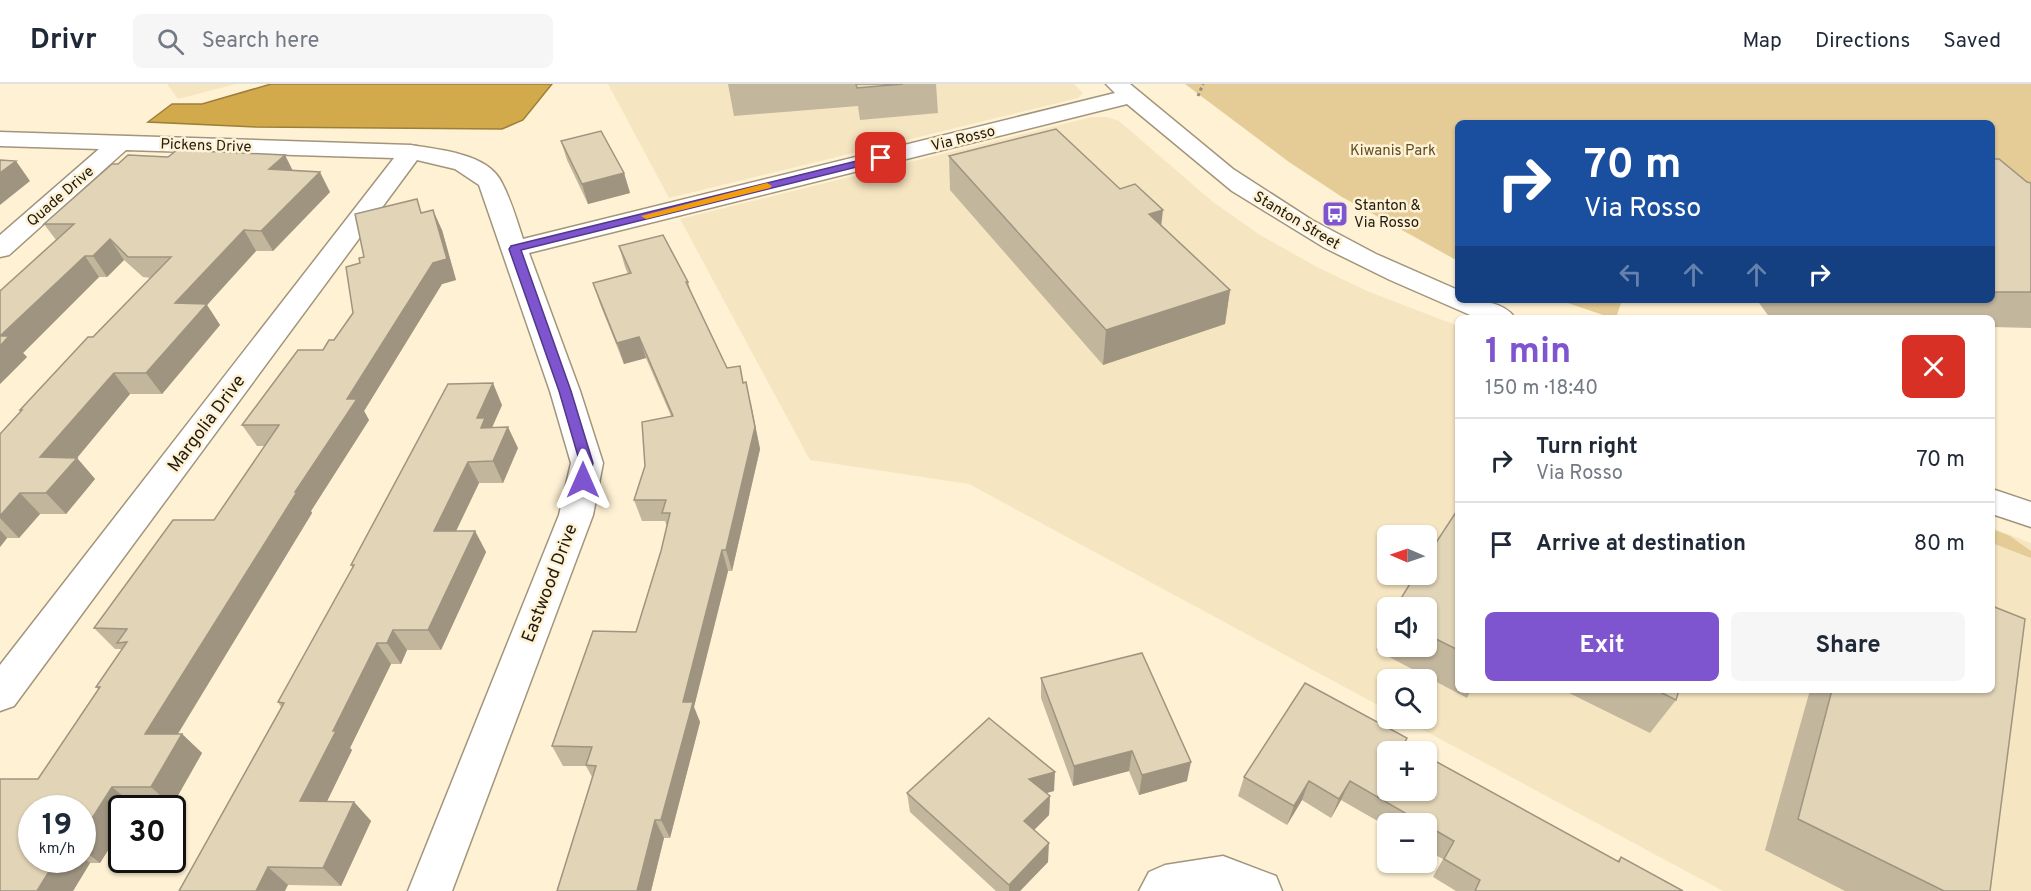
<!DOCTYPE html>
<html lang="en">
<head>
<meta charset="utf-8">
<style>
	body { margin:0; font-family:Overpass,sans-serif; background:#f6f6f7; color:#1f2937; height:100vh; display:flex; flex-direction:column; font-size:22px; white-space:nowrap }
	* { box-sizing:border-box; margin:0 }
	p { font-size:20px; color:#747a83 }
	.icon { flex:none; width:33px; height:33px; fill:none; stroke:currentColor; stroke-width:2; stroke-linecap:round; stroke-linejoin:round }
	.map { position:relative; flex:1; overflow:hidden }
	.details { position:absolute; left:1455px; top:231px; width:540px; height:378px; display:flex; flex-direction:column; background:#fff; border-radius:9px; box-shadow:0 2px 4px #0004 }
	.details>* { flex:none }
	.top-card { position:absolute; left:1455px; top:36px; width:540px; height:183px; border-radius:9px; box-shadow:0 2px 4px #0004; background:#1a4fa0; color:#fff; overflow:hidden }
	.needle { width:39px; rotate:272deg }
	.buttons { position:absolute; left:1377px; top:441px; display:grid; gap:12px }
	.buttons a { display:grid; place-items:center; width:60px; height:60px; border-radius:9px; background:#fff; box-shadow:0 2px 4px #0004; font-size:30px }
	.speed { position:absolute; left:18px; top:711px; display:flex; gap:12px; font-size:30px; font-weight:700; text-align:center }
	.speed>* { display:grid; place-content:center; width:78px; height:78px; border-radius:50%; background:#fff; box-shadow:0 2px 4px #0004; line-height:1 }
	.speed small { font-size:15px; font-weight:400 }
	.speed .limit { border:3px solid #111; border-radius:9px; background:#fff; color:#111 }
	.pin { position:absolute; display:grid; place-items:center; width:51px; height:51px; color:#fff; margin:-26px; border-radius:12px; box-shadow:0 3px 9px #0006 }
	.me { position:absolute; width:66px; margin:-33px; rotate:0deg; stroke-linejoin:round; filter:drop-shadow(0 0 4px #0008) }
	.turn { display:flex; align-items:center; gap:21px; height:126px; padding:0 30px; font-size:27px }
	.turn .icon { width:78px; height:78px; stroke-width:2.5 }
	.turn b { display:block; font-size:42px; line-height:51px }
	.lanes { display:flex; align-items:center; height:57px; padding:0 30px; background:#0003; justify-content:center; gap:30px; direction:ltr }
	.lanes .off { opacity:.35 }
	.round { display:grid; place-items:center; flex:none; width:63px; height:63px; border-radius:9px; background:#f6f6f7 }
	.summary { display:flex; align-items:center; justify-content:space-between; height:102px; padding:0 30px }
	h1 { font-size:36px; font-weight:700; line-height:45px; color:#7e55ce }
	.action { display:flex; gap:12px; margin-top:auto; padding:12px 30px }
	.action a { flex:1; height:69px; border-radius:9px; background:#7e55ce; color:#fff; font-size:24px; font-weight:700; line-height:69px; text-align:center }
	.action a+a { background:#f6f6f7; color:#1f2937 }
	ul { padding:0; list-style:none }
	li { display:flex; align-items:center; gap:18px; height:84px; padding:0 30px; border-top:2px solid #e0e1e3 }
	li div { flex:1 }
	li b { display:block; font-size:22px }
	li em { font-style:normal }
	header { display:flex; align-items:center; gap:36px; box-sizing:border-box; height:84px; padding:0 30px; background:#fff; border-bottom:2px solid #e0e1e3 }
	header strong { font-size:28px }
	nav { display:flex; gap:33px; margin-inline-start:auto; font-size:21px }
	.search { width:420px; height:54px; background:#f6f6f7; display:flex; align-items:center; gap:15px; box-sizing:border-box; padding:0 21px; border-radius:9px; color:#747a83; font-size:22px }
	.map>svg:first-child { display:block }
	.built { fill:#f6e5c1; fill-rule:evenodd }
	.green { fill:#e5cc96 }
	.water { fill:#d3aa4b; stroke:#9d7f39; stroke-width:1.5 }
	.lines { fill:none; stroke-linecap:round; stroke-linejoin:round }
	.minor-casing { stroke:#a2957b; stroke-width:3 }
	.path { stroke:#978e79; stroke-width:3; stroke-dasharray:3 3; stroke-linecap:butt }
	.minor { fill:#fff; fill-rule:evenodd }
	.wall { fill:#c2b69d; fill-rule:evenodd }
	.shaded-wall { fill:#9e9480 }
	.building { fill:#e1d4b7; stroke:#9e9480; stroke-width:1.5 }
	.route { fill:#7e55ce; stroke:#523786; stroke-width:1.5 }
	.slow { fill:#f59e0b }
	.labels { text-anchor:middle; stroke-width:5; stroke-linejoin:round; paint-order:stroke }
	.far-street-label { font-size:15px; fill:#201b10; stroke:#fef1d4 }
	.far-park-label { font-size:15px; fill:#5f4d26; stroke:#fef1d4 }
	.far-poi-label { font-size:15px; fill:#201b10; stroke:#fef1d4; text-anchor:start }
	.street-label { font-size:18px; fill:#201b10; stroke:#fef1d4 }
</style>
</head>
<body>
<header>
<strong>Drivr</strong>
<div class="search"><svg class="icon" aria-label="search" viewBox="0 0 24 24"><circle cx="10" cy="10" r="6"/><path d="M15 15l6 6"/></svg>Search here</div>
<nav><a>Map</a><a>Directions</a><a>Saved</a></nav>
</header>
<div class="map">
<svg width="2031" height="807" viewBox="0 0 2031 807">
	<rect width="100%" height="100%" fill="#fef1d4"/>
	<g class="built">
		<polygon points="167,0 236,0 178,15"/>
		<polygon points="608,0 1074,0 1083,9 1078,14 669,114"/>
		<path d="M1092 33H1107L1119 37 1213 118 1260 151 1317 183 1367 207 1458 242V606H1992V444L2031 459V807H1723L1403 635 1426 634V596H1388L1387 626 969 400 810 376 680 135ZM1388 452H1426V490H1388ZM1388 524H1426V562H1388Z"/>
	</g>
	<g class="green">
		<polygon points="1185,0 2031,0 2031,102 1992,101 1992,39 1458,39 1458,177 1342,113 1289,78"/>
		<polygon points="1559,216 1622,216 1616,234 1612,234"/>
		<polygon points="1992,445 2010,452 2031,467 2031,474 1992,459"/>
	</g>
	<polygon class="water" points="271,0 552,0 523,36 502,45 256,43 148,38 172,20 202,20"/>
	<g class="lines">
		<g class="minor-casing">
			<g id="minor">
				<path d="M1106 0H1130L1233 85 1312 136 1376 170 1458 206V216C1477 216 1504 217 1515 234H1477L1390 196 1325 164 1232 107 1127 20 529 169 580 307 603 379 593 431 452 807H408L559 431 571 379 550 307 479 101 455 85 417 76 14 622 0 627V581L394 74 126 66 9 171 0 173V151L99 65 0 62V48L411 61C439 66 488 69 502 99 511 116 517 137 523 155L1115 9Z"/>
				<polygon points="1992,405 2031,418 2031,443 1992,430"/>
				<polygon points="1223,772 1276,792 1282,807 1139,807 1149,788 1165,781"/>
			</g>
		</g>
		<polyline class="path" points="1198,12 1203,0"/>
		<use href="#minor" class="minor"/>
	</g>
	<g class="wall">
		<polygon points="728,0 936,0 938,29 860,36 858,22 734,32"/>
		<polygon points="561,57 624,89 630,109 588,120 567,76"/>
		<polygon points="949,72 1120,105 1230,206 1225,240 1103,281 950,106"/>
		<polygon points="1992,75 2027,98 2031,99 2031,244 1992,243 1992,234 1770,234 1757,216 1992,216"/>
		<polygon points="293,87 330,108 273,167 256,167 207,221 220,241 162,310 130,310 77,374 95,395 66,430 40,430 19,454 7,454 0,463 0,350 21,327 20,326 151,194 143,193 124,176 107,193 99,193 23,269 27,273 0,300 56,156 44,140"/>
		<path d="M423 128 442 146 456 196 442 200 364 327 369 336 311 427 312 429 178 650H182L202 669 172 722H135L133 724H122V744L100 779H90L73 807H0L38 695 99 606 96 603 123 565H115L94 544 214 436 265 362H257L242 341 334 256 353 229 360 179 364 173ZM82 724V776H32Z"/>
		<polygon points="619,162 688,198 691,208 727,284 740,282 743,298 751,319 760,365 732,487 728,487 694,623 700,638 670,754 664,754 651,807 557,807 592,693 586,682 563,682 552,662 636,548 661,467 667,443 665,437 642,437 634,416 671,332 646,274 624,280 600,220 593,199 628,190 625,183"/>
		<polygon points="502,321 492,343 518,364 503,399 479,399 456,447 475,447 486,468 441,566 407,566 401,580 391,580 350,664 352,666 327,717 354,718 371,737 341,802 288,801 179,807 281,623 278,618 353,484 351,481"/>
		<polygon points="1458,425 1458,606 1471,606 1467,614 1376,566 1388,538 1388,562 1426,562 1426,524"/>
		<polygon points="1041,594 1187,697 1139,711 1129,687 1073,702 1041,614"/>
		<polygon points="1563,606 1679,606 1676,616 1650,649"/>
		<polygon points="1810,606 1992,606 1990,807 1845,807 1765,766"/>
		<polygon points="1405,660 1617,777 1621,773 1683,807 1456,807 1433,793 1443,775 1426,766 1426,740 1388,740 1388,743 1341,716 1331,734 1302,716 1287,741 1238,712 1244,693"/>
		<polygon points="1054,707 1046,709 1050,712 1049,731 1034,746 1048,778 1020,807 996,807 910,728 907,709"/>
	</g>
	<g class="shaded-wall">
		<polygon points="285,71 295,91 269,85"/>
		<polygon points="16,77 30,97 0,121 0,89"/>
		<polygon points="320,88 330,108 273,167 261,147"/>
		<polygon points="624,89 630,109 588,120 582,100"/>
		<polygon points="433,126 442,146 456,196 442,200 364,327 369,336 311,427 312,429 166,669 145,650 295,408 347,315"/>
		<polygon points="1163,126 1159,160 1149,130"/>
		<polygon points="244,146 256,167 207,221 220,241 162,310 146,289 175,219"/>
		<polygon points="110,155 124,176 107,193 93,172"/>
		<polygon points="85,172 99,193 23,269 27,273 0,300 0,252"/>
		<polygon points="1230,206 1225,240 1103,281 1106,246"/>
		<polygon points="639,253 646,274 624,280 617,259"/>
		<polygon points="114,289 130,310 71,381 77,374 95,395 66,430 46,409 40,373"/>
		<polygon points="746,298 760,365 732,487 726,466"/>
		<polygon points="493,299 502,321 491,346 491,365 477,334"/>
		<polygon points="508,343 518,364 503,399 493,377"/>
		<polygon points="468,378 479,399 446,468 434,447"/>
		<polygon points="20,409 40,430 19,454 0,434 0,432"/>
		<polygon points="0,446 7,454 0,463"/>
		<polygon points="475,447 486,468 441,566 428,546"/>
		<polygon points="722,466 728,487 694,623 700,638 670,754 661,736 683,618"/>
		<polygon points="393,546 407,566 401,580 387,559"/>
		<polygon points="377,559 391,580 350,664 352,666 318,736 300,717 333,647"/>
		<polygon points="182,650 202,669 172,722 151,703"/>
		<polygon points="1132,667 1129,687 1073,702 1074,682"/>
		<polygon points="1191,678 1187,697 1139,711 1142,691"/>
		<polygon points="1055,688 1054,707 1028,714 1029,695"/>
		<polygon points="1309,697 1302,716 1287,741 1294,722"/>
		<polygon points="1350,697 1341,716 1331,734 1339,715"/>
		<polygon points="112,703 135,722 133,724 122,724 122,744 100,779 82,765 82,750"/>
		<polygon points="1050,712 1049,731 1024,756 1024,737"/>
		<polygon points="354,718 371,737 341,802 323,784"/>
		<polygon points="655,736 664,754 651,807 637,807"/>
		<polygon points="1049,759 1048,778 1020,807 1009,807 1009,801"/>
		<polygon points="82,773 90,779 73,807 37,807 56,776 82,776"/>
		<polygon points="268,783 288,801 285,807 256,807"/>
	</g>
	<g class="building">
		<polygon points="856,0 903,0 857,4"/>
		<polygon points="1056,45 1120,105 1135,100 1163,126 1149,130 1230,206 1106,246 949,72"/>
		<polygon points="601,47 624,89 582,100 561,57"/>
		<polygon points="177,66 285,71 269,85 320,88 261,147 244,146 175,219 207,220 146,289 114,289 40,373 77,374 46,409 20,409 0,432 0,350 22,326 20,326 88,253 93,253 171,173 128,173 110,155 93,172 85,172 0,252 9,252 0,262 0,207 74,140 44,140 112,80 118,80 128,71 168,73"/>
		<polygon points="1992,75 1999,75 2027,98 2031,99 2031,208 1992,208"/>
		<polygon points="0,76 16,77 0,89"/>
		<polygon points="417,115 421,129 433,126 447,175 433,179 347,315 357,315 295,408 297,408 145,650 182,650 151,703 112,703 82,750 82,724 32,724 32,776 56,776 37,807 0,807 0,695 38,695 100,603 96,603 127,558 117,559 127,545 94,544 173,436 214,436 279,341 242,341 298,266 323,266 329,256 334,256 353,229 346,183 360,179 359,174 364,173 355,130"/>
		<polygon points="663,151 688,198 686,198 727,284 740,282 743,299 746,298 755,343 726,466 722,466 683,618 693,618 661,736 655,736 637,807 557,807 596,682 586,681 592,663 552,662 593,547 636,548 661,467 670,429 662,429 666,416 634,416 645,382 642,338 673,332 639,253 617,259 593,199 631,189 619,162"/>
		<polygon points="493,299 477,334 485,334 481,344 508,343 493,377 468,378 434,447 475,447 428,546 393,546 387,559 377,559 333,647 336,647 300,717 354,718 323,784 268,783 256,807 179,807 284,619 278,618 354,481 351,481 448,300"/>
		<polygon points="1458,425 1458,566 1426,550 1426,524 1395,524 1416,490 1426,490 1426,474"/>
		<polygon points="1992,522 2025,535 1990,807 1944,807 1798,735 1832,606 1992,606"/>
		<polygon points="1142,569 1191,678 1142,691 1132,667 1074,682 1041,594"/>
		<polygon points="1305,599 1407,654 1404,660 1419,668 1388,668 1388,706 1426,706 1426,672 1619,778 1621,773 1683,807 1475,807 1480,796 1444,775 1454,757 1426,741 1426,740 1424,740 1350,697 1339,715 1309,697 1294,722 1244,693"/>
		<polygon points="1656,606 1679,606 1676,616"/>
		<polygon points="989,634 1055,688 1029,695 1050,712 1024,737 1049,759 1009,801 907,709"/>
	</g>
	<polygon class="route" points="881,71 885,72 885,76 521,166 571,307 593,379 588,399 578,399 576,396 580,379 559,307 509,165 511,162"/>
	<polygon class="slow" points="767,99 772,102 770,104 646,135 641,132"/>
	<defs>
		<g id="bus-square" transform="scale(1.35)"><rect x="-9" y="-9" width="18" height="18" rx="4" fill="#7e55ce" stroke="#fef1d4"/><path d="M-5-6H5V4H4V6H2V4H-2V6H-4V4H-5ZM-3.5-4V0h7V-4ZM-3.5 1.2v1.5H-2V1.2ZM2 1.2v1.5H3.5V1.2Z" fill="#fff"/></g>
	</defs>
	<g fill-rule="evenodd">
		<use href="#bus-square" x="1335" y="130"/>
	</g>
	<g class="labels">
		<g class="far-street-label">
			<text transform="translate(963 54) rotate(-14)" y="5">Via Rosso</text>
			<text transform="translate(206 61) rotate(2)" y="5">Pickens Drive</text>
			<text transform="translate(60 112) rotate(-41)" y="5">Quade Drive</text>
			<text transform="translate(1297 136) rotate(31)" y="5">Stanton Street</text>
		</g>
		<g class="far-park-label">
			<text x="1393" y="71">Kiwanis Park</text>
		</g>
		<g class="far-poi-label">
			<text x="1354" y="126">Stanton &amp;<tspan x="1354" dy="17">Via Rosso</tspan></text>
		</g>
		<g class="street-label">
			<text transform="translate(206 339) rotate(-53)" y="6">Margolia Drive</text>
			<text transform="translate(549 499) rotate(-69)" y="6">Eastwood Drive</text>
		</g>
	</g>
</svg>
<div class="buttons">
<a><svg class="needle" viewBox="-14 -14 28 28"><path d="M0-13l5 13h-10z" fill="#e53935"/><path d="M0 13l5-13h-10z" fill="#747a83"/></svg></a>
<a><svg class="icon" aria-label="sound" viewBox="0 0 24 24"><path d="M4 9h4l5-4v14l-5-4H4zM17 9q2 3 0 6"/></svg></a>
<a><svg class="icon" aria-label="search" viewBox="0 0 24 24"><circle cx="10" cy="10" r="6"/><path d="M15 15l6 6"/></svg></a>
<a>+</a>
<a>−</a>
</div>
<div class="speed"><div>19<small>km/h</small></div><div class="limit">30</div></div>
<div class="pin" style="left:881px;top:74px;background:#d93025"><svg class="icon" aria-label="arrive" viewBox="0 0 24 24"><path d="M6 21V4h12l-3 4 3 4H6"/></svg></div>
<svg class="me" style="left:583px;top:396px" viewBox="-20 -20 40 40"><path d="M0-17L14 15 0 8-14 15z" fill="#7e55ce" stroke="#fff" stroke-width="4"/></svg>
<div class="top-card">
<div class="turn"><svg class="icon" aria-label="right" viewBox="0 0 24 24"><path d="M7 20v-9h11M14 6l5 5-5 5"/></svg><div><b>70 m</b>Via Rosso</div></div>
<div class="lanes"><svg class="icon off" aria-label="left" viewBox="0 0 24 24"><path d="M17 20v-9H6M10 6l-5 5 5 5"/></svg><svg class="icon off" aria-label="ahead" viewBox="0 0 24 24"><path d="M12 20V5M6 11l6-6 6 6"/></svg><svg class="icon off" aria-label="ahead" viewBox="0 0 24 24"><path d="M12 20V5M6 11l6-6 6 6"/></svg><svg class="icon" aria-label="right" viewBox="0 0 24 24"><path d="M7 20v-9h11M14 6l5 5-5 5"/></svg></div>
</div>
<section class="details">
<div class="summary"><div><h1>1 min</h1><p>150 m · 18:40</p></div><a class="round" style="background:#d93025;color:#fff"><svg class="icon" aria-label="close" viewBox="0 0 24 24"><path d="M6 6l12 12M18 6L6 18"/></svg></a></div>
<ul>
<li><svg class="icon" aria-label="right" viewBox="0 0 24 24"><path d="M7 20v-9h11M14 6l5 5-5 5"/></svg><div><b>Turn right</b><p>Via Rosso</p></div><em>70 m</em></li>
<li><svg class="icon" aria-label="arrive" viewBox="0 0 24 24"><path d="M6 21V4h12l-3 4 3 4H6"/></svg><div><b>Arrive at destination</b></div><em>80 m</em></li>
</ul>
<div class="action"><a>Exit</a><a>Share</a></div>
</section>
</div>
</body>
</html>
